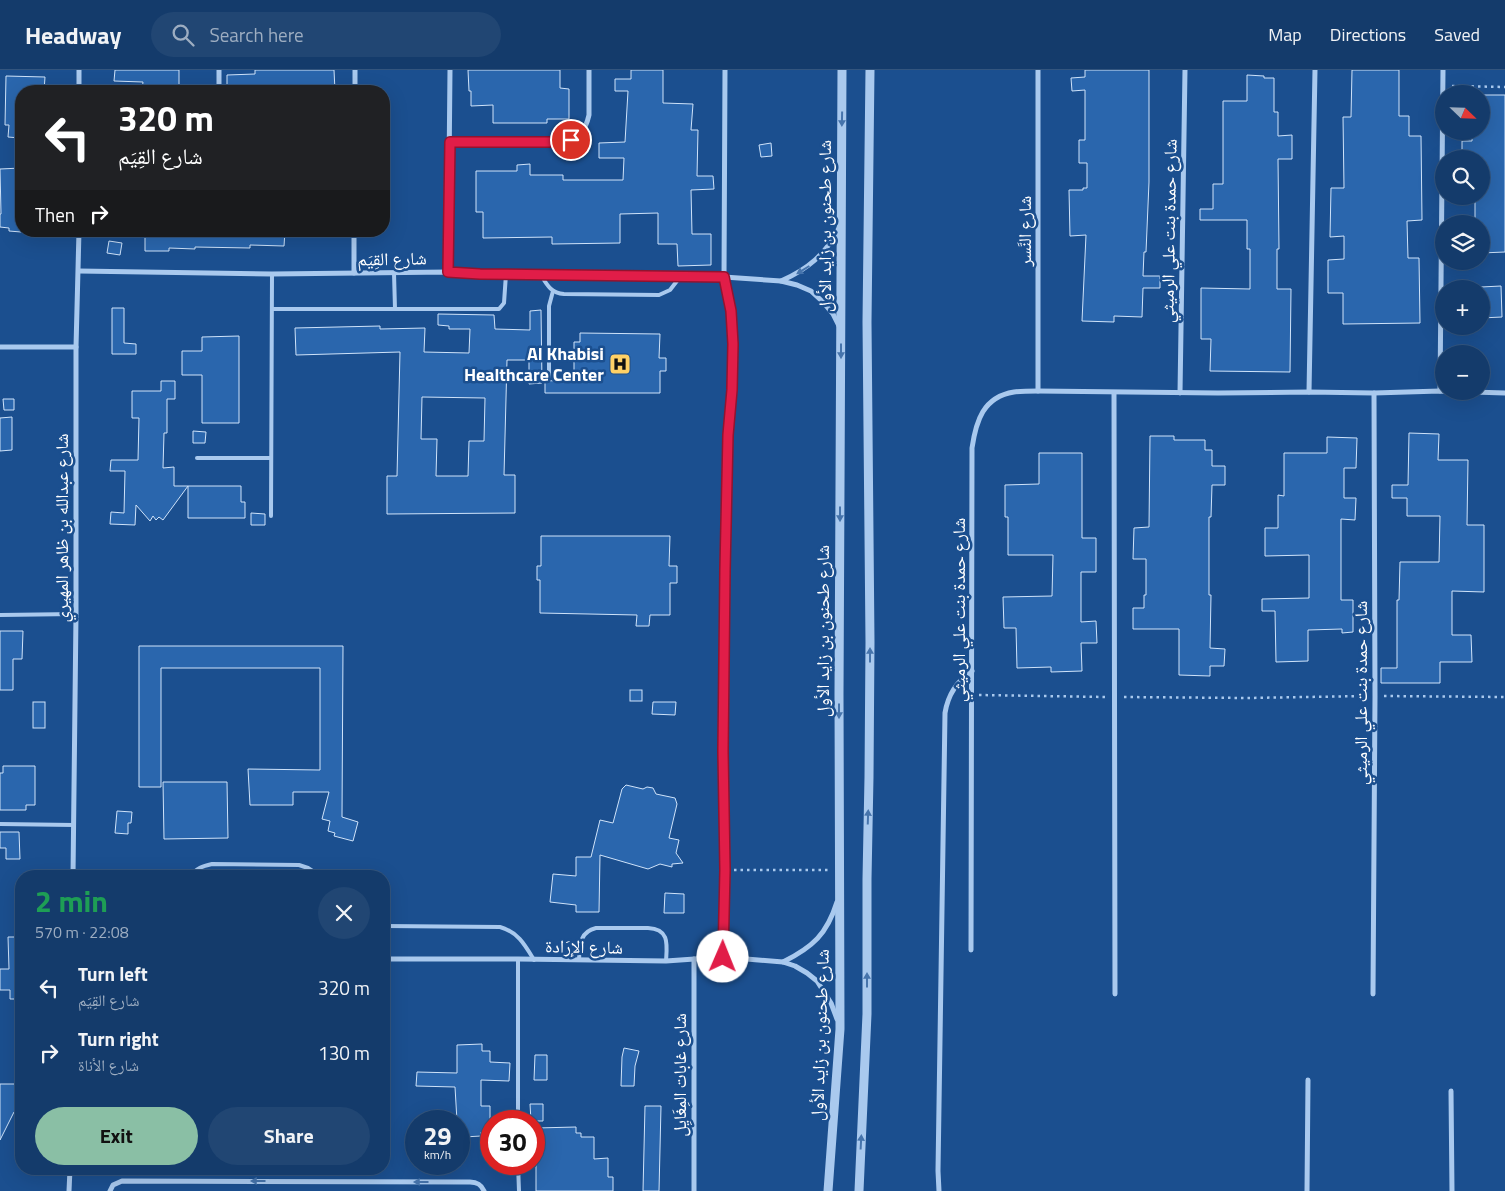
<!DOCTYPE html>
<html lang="en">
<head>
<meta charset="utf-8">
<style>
	body { margin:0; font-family:"Titillium Web","Noto Naskh Arabic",sans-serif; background:#214673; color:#f1f3f6; height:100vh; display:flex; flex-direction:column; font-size:19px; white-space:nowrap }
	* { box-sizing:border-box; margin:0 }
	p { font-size:16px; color:#9dadc1 }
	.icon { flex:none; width:28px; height:28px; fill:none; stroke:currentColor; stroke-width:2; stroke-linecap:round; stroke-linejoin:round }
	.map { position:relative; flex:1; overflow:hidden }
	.details { position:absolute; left:15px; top:800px; width:375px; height:305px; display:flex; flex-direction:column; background:#143b6b; border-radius:20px; box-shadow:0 5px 20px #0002,0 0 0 1px #33557e }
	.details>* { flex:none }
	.guide { position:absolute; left:15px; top:15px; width:375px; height:152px; border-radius:20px; box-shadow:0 5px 20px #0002,0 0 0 1px #33557e; background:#202124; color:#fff; overflow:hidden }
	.needle { width:32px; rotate:113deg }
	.buttons { position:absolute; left:1435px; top:15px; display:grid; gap:10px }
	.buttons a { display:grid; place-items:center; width:55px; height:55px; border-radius:50%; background:#143b6b; box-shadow:0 5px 20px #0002,0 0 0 1px #33557e; font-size:25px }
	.speed { position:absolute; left:405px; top:1040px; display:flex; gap:10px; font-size:25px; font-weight:700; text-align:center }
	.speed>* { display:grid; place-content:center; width:65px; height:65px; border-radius:50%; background:#143b6b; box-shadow:0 5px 20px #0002,0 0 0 1px #33557e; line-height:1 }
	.speed small { font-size:12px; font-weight:400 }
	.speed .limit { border:8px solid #d22; background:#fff; color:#111 }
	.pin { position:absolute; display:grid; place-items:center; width:42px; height:42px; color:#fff; margin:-21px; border:2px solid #fff; border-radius:50%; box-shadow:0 1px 5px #0007 }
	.me { position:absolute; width:55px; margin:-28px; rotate:1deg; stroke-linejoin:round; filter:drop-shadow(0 0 4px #0008) }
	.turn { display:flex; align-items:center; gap:18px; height:105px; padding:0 20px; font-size:22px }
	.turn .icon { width:65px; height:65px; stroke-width:2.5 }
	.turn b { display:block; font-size:35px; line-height:42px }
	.then { display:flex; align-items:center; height:48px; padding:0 20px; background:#0003; gap:10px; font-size:19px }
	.round { display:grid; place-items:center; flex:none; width:52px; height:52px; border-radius:26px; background:#214673 }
	.summary { display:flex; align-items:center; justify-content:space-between; height:85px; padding:0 20px }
	h1 { font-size:30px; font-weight:700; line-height:38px; color:#1e9e55 }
	.primary-button { display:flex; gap:10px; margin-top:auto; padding:10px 20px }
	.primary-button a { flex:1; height:58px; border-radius:30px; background:#8abfa5; color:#111; font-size:20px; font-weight:700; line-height:58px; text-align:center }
	.primary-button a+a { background:#214673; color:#f1f3f6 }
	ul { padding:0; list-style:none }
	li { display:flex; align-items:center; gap:15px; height:65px; padding:0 20px }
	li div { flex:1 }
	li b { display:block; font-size:19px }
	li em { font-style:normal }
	header { display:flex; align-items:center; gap:30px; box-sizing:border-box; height:70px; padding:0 25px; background:#143b6b; border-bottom:1px solid #33557e }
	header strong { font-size:24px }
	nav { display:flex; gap:28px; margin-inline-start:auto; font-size:18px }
	.search { width:350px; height:45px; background:#214673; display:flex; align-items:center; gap:12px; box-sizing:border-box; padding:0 18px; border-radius:28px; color:#9dadc1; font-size:19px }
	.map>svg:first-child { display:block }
	.building { fill:#2a66ad; stroke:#cfe3fa; fill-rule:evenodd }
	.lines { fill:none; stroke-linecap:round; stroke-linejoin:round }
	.path { stroke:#a9c9ee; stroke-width:2.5; stroke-dasharray:2.5 4; stroke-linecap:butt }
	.service { stroke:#a9c9ee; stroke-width:4 }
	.minor { stroke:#a9c9ee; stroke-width:5 }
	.tertiary { stroke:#a9c9ee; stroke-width:9 }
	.oneway { fill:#4674ac }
	.route-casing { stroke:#92132f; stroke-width:12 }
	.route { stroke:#e11d48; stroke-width:9 }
	.labels { text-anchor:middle; stroke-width:5; stroke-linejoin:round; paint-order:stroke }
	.street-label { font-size:18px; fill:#fff; stroke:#1b4f8f }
	.poi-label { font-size:18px; font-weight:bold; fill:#fff; stroke:#1b4f8f; text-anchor:end }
</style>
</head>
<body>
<header>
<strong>Headway</strong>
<div class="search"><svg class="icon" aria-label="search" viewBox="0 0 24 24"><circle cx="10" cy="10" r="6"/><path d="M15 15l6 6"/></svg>Search here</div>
<nav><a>Map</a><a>Directions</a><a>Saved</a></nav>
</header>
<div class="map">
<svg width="1505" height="1121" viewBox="0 0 1505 1121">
	<rect width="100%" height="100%" fill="#1b4f8f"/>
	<g class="building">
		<polygon points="115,0 179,0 179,21 142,20 143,12 114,11"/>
		<polygon points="255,0 334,0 335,21 227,21 227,5 255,4"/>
		<polygon points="468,0 560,0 560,18 569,19 569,49 547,49 547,53 493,53 493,35 471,36 471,21 469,21"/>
		<polygon points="631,0 663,0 663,33 693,34 691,60 698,60 697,106 713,106 714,119 691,120 692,164 711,164 711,195 678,196 677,174 658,174 658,143 620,144 620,173 552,174 552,167 483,168 483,142 476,142 476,101 517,101 517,95 530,94 530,105 563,105 563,110 623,110 624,88 599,88 599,73 625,72 628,21 615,21 615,9 631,9"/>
		<polygon points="1085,0 1149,0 1149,112 1146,182 1144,182 1143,206 1160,206 1160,218 1143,218 1142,247 1114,246 1114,252 1082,251 1086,165 1070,166 1069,120 1083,120 1083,118 1087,118 1087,93 1079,93 1079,70 1085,70 1085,20 1072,21 1071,8 1085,7"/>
		<polygon points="1352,0 1399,0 1399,46 1409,46 1409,66 1421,66 1422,150 1407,151 1408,188 1419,188 1420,253 1343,254 1343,223 1328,223 1328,190 1344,189 1344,166 1330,167 1331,118 1344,118 1343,47 1351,47"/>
		<polygon points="1247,5 1264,6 1264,8 1274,8 1274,42 1278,42 1278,66 1292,65 1292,89 1278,89 1279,179 1277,179 1277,219 1291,219 1290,302 1210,301 1211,269 1201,269 1201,218 1250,219 1250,179 1247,179 1247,150 1200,150 1200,139 1213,139 1213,114 1223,114 1223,31 1247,31"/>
		<polygon points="6,6 45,7 44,21 21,21 20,68 8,67 9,55 5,55"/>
		<polygon points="1481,25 1505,25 1505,182 1481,183 1481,154 1475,154 1475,126 1481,126 1481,89 1462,89 1462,71 1472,71 1472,61 1481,61"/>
		<polygon points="771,73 772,86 761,87 759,75"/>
		<polygon points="21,98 21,162 9,161 9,158 0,157 0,144 1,144 0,99"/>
		<polygon points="145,161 285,161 284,176 250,175 250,178 195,177 195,179 169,178 169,181 145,181"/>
		<polygon points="109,171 122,173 120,185 107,183"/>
		<polygon points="1501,216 1502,247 1481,248 1481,217"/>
		<polygon points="112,238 124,238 124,273 136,274 136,284 112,284"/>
		<path d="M541 240 542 313 529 314V290H507L504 405H515V443L387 444V406H397L400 282 296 285 295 258 380 256V259L425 258 424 282 469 283 470 259H449V256L438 255V244L494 245 495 259 530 260V241ZM422 327 485 328 484 371H469L468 406H436L437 369H421Z"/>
		<polygon points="580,263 660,264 659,288 666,288 666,301 660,301 660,323 545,323 545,311 574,310 574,272 580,272"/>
		<polygon points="239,266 239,353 202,353 202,305 182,305 182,281 202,281 202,267"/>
		<polygon points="161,311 175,311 175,329 167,329 167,363 164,363 163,398 174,397 174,416 241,416 241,432 245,432 245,448 188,448 188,416 163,450 159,447 156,450 153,446 150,451 136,435 135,455 110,454 111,442 124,443 125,401 110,401 111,390 138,390 139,348 132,348 132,321 161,321"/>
		<polygon points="3,329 14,329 14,340 4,340"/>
		<polygon points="12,347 12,380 0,381 0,348"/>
		<polygon points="193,361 206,362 205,373 193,373"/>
		<polygon points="1409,363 1439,364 1438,390 1468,390 1467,455 1484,455 1484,522 1452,521 1452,565 1471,565 1472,592 1440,592 1440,613 1381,613 1381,598 1397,598 1397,530 1399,530 1400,492 1439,492 1440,446 1407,446 1407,428 1392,428 1392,415 1408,415"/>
		<polygon points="1150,366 1174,366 1174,370 1205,370 1205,380 1212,380 1212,396 1225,396 1225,415 1212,415 1211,447 1209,447 1209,525 1211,525 1210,578 1225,579 1224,596 1210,596 1210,606 1179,605 1179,559 1133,559 1133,538 1144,538 1144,525 1146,525 1146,489 1133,489 1134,458 1149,457"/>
		<polygon points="1327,367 1357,368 1356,398 1344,398 1344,428 1356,428 1355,450 1341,449 1341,530 1353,530 1353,562 1342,563 1342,559 1308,560 1308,591 1276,592 1275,541 1262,541 1262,529 1309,528 1309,485 1265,486 1265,458 1278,458 1278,425 1284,426 1284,383 1327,383"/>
		<polygon points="1039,383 1082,383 1082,468 1096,468 1096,502 1081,502 1081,552 1096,551 1097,573 1081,573 1082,601 1051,602 1051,597 1017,598 1016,558 1004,558 1003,527 1052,526 1053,485 1008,485 1008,447 1005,447 1005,415 1039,414"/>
		<polygon points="251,443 265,444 265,455 251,455"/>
		<polygon points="541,466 670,466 669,496 677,496 677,513 670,513 670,545 650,545 649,556 636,556 637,545 540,543 540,510 537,510 537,496 541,496"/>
		<polygon points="0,561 23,561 22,589 13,589 13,620 0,620"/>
		<polygon points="139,576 343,576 342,747 358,752 353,771 334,766 335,763 328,761 330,751 322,749 329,722 293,722 293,735 250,735 248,699 320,700 320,598 161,598 161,717 139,717"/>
		<rect x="630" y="620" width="12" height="11"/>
		<rect x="33" y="632" width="12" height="26"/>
		<polygon points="653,632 676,632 675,645 652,644"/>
		<polygon points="3,696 35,696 35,735 26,735 26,740 0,740 0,703 3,703"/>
		<polygon points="163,712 227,712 228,768 164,769"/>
		<polygon points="626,715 643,719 647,717 653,718 656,724 675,728 677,734 669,768 679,770 676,783 683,793 672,794 672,797 660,794 648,799 600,785 599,842 576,842 576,835 550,832 553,804 576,806 576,787 591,787 600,750 613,753 622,719"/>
		<polygon points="117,741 132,742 131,753 128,753 128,764 115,763"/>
		<polygon points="0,762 19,762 20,789 6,789 6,778 0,778"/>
		<polygon points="665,823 684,824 684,843 664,843"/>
		<polygon points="8,867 21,867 19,929 10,929 10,920 0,920 0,899 9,899"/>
		<polygon points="482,974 482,981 490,981 490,992 510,993 509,1011 481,1010 481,1036 490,1036 490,1062 481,1062 481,1066 464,1067 464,1062 459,1062 459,1051 457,1051 455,1017 416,1016 417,1002 457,1003 457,975"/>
		<polygon points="624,978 639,981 635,996 634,1016 621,1016 622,987"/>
		<polygon points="535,985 547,985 547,1010 534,1010"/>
		<polygon points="0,1014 21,1014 21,1039 14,1042 0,1070"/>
		<polygon points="530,1034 543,1034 543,1051 531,1051"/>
		<polygon points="645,1036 661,1036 659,1121 643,1121"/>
		<polygon points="576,1057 576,1063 581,1063 581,1067 594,1067 594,1089 608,1088 608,1107 613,1107 613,1121 536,1121 536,1058"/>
	</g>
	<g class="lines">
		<g class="path">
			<polyline points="1452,16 1505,17"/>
			<polyline points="979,625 1106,627"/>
			<polyline points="1384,626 1505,627"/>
			<polyline points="1124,627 1247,628 1366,626"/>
			<polyline points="734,800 828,800"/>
		</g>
		<g class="service">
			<polyline points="394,203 395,239"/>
			<path d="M541 205C547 215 551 223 564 224L659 225 670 220 680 207"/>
			<polyline points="272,239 499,239 504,233 506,204"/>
			<polyline points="549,306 549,236 553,221"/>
			<polyline points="197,388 271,388"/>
			<polyline points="271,446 272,204"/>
			<polyline points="0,545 76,544"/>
			<polyline points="0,754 74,755"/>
			<path d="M191 806C196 798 203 796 212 794L299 795 308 798 320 806"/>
			<path d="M384 856 500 857C518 862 525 875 534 890"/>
			<polyline points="518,889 518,1051"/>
			<path d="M579 890C580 876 579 862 596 858H648C670 859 667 875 666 891"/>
			<polyline points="518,1094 519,1121"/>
		</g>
		<g class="minor">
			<polyline points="219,0 219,21"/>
			<polyline points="1038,0 1038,321"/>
			<polyline points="79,21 79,0"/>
			<polyline points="355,21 355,0"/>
			<path d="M450 72 560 71C578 69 585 63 589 45V0"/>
			<polyline points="79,201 272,204 448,202 480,204 724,207 781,211 797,215 811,221 823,232 833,244 839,256"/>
			<polyline points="448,202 450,0"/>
			<polyline points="354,203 354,161"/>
			<path d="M781 211C808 199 826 184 839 158"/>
			<polyline points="0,277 76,277"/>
			<polyline points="1440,321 1443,0"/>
			<polyline points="1309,322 1315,0"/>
			<polyline points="1114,323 1115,924"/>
			<polyline points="1180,323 1185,0"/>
			<polyline points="73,806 76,544 76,277 79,161"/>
			<path d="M971 880 972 378C976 351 983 327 1014 322 1022 321 1031 321 1038 321L1218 323 1309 322 1374 323 1440 321 1505 323"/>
			<polyline points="723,887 725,800 723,681 725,500 728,365 732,320 733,273 731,241 724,207 725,0"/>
			<polyline points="384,889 518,889 666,891 723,887 783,892 795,896 807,903 817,911 831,933 837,949"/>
			<path d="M783 892C813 877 827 864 837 832"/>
			<polyline points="1373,924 1375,626 1374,323"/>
			<polyline points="1451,1021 1452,1121"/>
			<polyline points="69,1121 70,1099"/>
			<path d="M110 1121 113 1115 122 1111 470 1112C477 1112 481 1114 484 1121"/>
			<polyline points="694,1121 694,889"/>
			<path d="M939 1121 938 1101 945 643C948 624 957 611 972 601"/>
			<polyline points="1307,1121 1308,1010"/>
		</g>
		<g class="tertiary">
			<polyline points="828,1121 840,959 839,625 842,0"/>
			<polyline points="859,1121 867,944 867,809 869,707 870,572 867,252 870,0"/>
		</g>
	</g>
	<defs><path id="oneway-solid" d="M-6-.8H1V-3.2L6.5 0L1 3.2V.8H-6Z" transform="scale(1.25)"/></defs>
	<g class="oneway">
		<use href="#oneway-solid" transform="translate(842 49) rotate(91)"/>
		<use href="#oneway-solid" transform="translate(803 200) rotate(148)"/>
		<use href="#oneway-solid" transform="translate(841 281) rotate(90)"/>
		<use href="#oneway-solid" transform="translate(840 444) rotate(90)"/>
		<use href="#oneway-solid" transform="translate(870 585) rotate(-90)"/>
		<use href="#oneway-solid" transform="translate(839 641) rotate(90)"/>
		<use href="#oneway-solid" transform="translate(868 747) rotate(-88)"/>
		<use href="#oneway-solid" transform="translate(867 910) rotate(-90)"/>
		<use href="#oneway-solid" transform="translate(861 1072) rotate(-87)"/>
		<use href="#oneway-solid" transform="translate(258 1111) rotate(-180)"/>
		<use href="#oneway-solid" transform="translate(421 1112) rotate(-180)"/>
	</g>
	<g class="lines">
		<g class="route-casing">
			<polyline id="route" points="571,70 560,72 450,72 448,202 480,204 724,207 731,241 733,274 732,320 728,365 725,500 723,681 725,800 723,887"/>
		</g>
		<use href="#route" class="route"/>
	</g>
	<defs>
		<g id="hospital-square" transform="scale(1.125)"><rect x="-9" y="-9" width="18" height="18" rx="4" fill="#ffd166" stroke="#1b4f8f"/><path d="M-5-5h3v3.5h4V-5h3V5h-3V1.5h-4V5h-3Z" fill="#111"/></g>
	</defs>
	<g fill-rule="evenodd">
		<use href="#hospital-square" x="620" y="294"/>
	</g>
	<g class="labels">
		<g class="street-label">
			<text transform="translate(825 156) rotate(-90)" y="6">شارع طحنون بن زايد الأول</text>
			<text transform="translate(1025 161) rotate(-90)" y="6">شارع النَّسر</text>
			<text transform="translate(1169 161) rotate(-89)" y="6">شارع حمدة بنت علي الرميثي</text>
			<text transform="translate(392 189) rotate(-1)" y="6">شارع القِيَم</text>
			<text transform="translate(62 458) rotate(-90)" y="6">شارع عبدالله بن ظاهر المهيري</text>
			<text transform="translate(959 540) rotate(-90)" y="6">شارع حمدة بنت علي الرميثي</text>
			<text transform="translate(823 561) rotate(-90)" y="6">شارع طحنون بن زايد الأول</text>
			<text transform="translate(1361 623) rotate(-90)" y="6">شارع حمدة بنت علي الرميثي</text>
			<text transform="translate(584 877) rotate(1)" y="6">شارع الإرَادة</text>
			<text transform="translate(820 965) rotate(-88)" y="6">شارع طحنون بن زايد الأول</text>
			<text transform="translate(680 1005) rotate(-90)" y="6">شارع غابات المِغَايِل</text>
		</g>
		<g class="poi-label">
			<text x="604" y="290">Al Khabisi<tspan x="604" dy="21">Healthcare Center</tspan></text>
		</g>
	</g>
</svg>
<div class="buttons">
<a><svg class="needle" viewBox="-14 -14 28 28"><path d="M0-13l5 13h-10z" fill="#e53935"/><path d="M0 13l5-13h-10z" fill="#9dadc1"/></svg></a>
<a><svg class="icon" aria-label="search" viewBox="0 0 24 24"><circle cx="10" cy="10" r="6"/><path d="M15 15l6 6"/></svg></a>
<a><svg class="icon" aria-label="layers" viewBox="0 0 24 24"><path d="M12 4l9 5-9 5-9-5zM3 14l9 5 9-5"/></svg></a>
<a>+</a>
<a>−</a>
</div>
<div class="speed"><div>29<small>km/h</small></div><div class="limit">30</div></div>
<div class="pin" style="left:571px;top:70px;background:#d93025"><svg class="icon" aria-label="arrive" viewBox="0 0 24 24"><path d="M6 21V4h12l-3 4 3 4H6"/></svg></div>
<svg class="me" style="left:723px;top:887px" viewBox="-20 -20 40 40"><circle r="19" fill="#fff"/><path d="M0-13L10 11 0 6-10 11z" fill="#e11d48"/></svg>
<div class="guide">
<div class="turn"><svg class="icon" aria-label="left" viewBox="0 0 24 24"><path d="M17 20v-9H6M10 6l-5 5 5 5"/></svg><div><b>320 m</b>شارع القِيَم</div></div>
<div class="then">Then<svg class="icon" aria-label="right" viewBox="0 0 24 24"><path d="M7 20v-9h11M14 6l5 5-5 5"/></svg></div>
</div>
<section class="details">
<div class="summary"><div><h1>2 min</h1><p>570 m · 22:08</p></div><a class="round"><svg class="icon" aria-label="close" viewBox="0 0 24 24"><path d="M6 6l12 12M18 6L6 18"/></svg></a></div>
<ul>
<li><svg class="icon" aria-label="left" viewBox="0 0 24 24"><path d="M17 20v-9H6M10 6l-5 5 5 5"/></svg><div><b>Turn left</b><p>شارع القِيَم</p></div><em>320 m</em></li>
<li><svg class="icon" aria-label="right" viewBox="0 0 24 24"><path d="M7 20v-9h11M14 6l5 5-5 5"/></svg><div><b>Turn right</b><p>شارع الأناة</p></div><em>130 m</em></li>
</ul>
<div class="primary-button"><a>Exit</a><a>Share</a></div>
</section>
</div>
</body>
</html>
